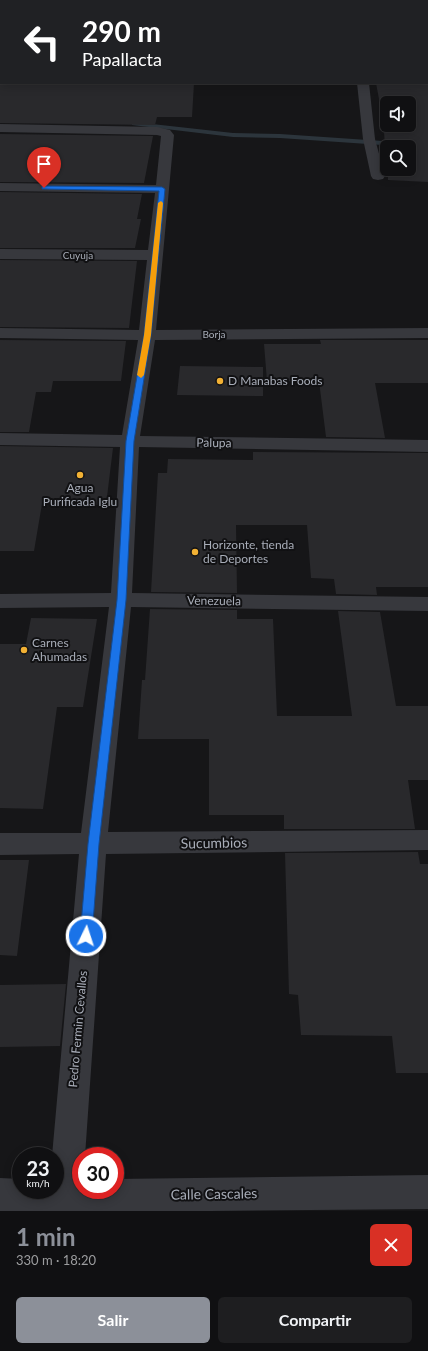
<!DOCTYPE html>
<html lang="es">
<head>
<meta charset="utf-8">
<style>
	body { margin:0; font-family:Lato,sans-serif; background:#1e1e20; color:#f1f3f6; height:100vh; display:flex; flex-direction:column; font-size:15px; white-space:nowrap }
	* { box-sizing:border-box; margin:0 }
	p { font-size:13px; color:#9c9d9f }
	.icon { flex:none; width:22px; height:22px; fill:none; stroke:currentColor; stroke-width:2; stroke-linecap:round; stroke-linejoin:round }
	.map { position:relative; height:1211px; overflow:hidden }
	.side { display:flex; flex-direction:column; background:#101012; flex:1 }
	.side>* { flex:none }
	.top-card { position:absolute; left:0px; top:0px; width:428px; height:84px; box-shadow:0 2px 10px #0003,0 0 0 1px #303032; background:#202124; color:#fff; overflow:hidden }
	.fabs { position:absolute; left:380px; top:96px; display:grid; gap:8px }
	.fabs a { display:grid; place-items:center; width:36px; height:36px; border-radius:6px; background:#101012; box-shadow:0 2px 10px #0003,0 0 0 1px #303032; font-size:20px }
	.speed { position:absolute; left:12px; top:1147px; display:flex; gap:8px; font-size:20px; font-weight:700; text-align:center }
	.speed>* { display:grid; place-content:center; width:52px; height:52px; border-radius:50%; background:#101012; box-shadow:0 2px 10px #0003,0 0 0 1px #303032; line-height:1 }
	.speed small { font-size:10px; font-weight:400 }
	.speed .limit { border:6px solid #d22; background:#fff; color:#111 }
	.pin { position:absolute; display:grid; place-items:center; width:34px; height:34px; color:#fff; margin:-41px -17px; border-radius:50% 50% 50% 0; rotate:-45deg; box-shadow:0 0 4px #0007 }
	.pin .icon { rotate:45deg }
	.me { position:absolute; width:44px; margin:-22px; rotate:4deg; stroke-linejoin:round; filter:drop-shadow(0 0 3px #0008) }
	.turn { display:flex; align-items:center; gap:14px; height:84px; padding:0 16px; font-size:18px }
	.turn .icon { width:52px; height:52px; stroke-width:2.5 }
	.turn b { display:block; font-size:28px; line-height:34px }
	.round { display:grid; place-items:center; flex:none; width:42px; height:42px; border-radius:6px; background:#1e1e20 }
	.summary { display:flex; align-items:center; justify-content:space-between; height:68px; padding:0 16px }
	h1 { font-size:24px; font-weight:700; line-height:30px; color:#8c9099 }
	.action { display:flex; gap:8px; margin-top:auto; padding:8px 16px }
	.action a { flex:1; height:46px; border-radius:6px; background:#8c9099; color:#fff; font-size:16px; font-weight:700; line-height:46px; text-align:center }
	.action a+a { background:#1e1e20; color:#f1f3f6 }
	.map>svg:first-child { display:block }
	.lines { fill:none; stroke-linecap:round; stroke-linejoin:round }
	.stream { fill:#2c353c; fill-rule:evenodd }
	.building { fill:#29292c; fill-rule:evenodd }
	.service { fill:#37383d; fill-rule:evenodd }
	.minor { fill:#37383d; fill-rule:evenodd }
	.trunk { fill:#5b5e65; fill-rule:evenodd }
	.route { fill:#1a73e8; stroke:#114b97 }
	.slow { fill:#f59e0b }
	.poi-dot { fill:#f2b134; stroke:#111113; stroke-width:1.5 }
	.labels { text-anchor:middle; stroke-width:4; stroke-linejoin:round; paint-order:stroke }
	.far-street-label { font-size:10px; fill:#a8adb8; stroke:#111113 }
	.poi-label { font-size:12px; fill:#a8adb8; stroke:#111113; text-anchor:start }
	.street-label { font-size:12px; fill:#a8adb8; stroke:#111113 }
	.near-street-label { font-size:14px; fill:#a8adb8; stroke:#111113 }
</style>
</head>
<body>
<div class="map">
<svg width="428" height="1211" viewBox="0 0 428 1211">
	<rect width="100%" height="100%" fill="#161618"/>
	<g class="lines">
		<polygon class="stream" points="134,122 233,133 280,134 397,142 400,144 397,146 280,138 233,137 132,125 132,123"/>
	</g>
	<g class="building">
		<polygon points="0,83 194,83 192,117 157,117 155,125 0,123"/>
		<path d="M376 83H426L428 84V182L388 180V169H409V147H387L386 164 383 115H382ZM387 103H409V125H387Z"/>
		<polygon points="0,134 153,136 144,183 0,182"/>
		<polygon points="0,192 142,194 137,219 141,219 135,248 0,248"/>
		<polygon points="0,260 137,261 129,328 0,327"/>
		<polygon points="0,340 126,341 121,381 53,381 51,392 36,392 29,432 0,432"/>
		<polygon points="320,340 428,340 428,383 375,383 385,438 326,437 319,381 267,381 264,344 321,344"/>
		<polygon points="180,366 263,367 263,396 177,395"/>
		<polygon points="0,446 113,448 106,505 42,504 34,551 0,551"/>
		<polygon points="253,452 428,453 428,587 376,587 377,595 336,594 334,579 311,578 307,525 236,525 237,593 151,592 158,473 167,473 168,459 253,460"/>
		<polygon points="150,609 237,610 237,619 273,619 277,716 352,716 338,611 380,612 396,706 428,706 428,780 408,780 415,829 284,829 284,815 209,815 209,739 138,739 142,680 145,680"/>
		<polygon points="31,618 97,619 83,707 57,707 43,809 0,808 0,644 26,644"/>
		<polygon points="418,852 420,864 428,864 428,1073 396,1073 392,1036 301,1035 298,995 289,994 285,853"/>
		<polygon points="0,860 29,860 17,956 0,955"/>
		<polygon points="66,984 60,1046 0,1047 0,985"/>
	</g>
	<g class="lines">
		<g class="service">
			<rect x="120" y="0" width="7" height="1"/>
			<rect x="152" y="0" width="6" height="1"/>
		</g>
		<g class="minor">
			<rect x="184" y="0" width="10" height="1"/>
			<polygon points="309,0 319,0 320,1 310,1"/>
			<rect x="0" y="44" width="1" height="6"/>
			<rect x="427" y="51" width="1" height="6"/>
			<polygon points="357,83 369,83 375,139 385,176 383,179 378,180 373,179 371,176 363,139"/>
			<polygon points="0,124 157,127 170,130 174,135 156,330 428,328 428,338 155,340 140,436 428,440 428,452 139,447 132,593 428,597 428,611 131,607 108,832 428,830 428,850 106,854 85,1156 81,1156 81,1190 115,1190 115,1179 428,1175 428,1209 210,1211 0,1211 0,1178 21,1179 21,1190 55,1190 55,1156 52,1156 79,854 0,855 0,833 81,833 109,607 0,608 0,594 111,593 120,447 0,445 0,433 122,435 138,340 0,338 0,328 139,330 147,260 0,259 0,249 148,250 155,193 0,191 0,183 156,185 161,136 157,135 0,132"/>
		</g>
		<g class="trunk">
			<rect x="0" y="63" width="1" height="6"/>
			<rect x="427" y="75" width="1" height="8"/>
		</g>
	</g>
	<polygon class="route" points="42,186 162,187 165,189 151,335 134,441 126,600 99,844 92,936 90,939 86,941 82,939 80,936 88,844 117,600 126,441 144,335 159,191 44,189 42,189"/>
	<polygon class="slow" points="161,201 163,203 151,335 144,375 141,378 137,375 144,335 158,203"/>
	<g class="poi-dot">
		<circle cx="220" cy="381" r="4"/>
		<circle cx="80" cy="475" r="4"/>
		<circle cx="195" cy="552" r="4"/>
		<circle cx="24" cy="650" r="4"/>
	</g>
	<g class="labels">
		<g class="far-street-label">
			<text x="78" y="259">Cuyuja</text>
			<text x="214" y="338">Borja</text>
		</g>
		<g class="poi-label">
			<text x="228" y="385">D Manabas Foods</text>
			<text x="80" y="492" text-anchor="middle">Agua<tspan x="80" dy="14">Purificada Iglu</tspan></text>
			<text x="203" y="549">Horizonte, tienda<tspan x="203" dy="14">de Deportes</tspan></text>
			<text x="32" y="647">Carnes<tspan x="32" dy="14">Ahumadas</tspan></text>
		</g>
		<g class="street-label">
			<text transform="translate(214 443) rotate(1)" y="4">Palupa</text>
			<text transform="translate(214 601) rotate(1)" y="4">Venezuela</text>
			<text transform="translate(78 1029) rotate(-85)" y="4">Pedro Fermin Cevallos</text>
		</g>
		<g class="near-street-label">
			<text transform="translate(214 843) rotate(-1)" y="5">Sucumbios</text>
			<text transform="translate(214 1194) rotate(-1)" y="5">Calle Cascales</text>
		</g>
	</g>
</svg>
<div class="fabs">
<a><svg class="icon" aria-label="sound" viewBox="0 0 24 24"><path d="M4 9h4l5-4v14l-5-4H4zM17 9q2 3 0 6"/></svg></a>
<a><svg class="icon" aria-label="search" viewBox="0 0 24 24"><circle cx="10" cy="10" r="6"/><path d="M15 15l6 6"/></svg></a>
</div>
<div class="speed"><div>23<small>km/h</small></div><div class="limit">30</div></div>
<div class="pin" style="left:44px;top:188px;background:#d93025"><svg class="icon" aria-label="arrive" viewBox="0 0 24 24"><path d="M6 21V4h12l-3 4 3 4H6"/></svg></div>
<svg class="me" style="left:86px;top:936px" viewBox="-20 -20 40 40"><circle r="17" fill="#1a73e8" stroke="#fff" stroke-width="3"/><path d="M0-11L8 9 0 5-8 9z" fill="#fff"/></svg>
<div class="top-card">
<div class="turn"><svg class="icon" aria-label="left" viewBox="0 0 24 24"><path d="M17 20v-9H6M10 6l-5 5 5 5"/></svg><div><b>290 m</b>Papallacta</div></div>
</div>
</div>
<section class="side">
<div class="summary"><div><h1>1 min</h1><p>330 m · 18:20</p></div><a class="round" style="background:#d93025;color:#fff"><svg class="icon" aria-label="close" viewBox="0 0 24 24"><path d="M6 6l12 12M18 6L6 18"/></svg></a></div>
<div class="action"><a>Salir</a><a>Compartir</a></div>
</section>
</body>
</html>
